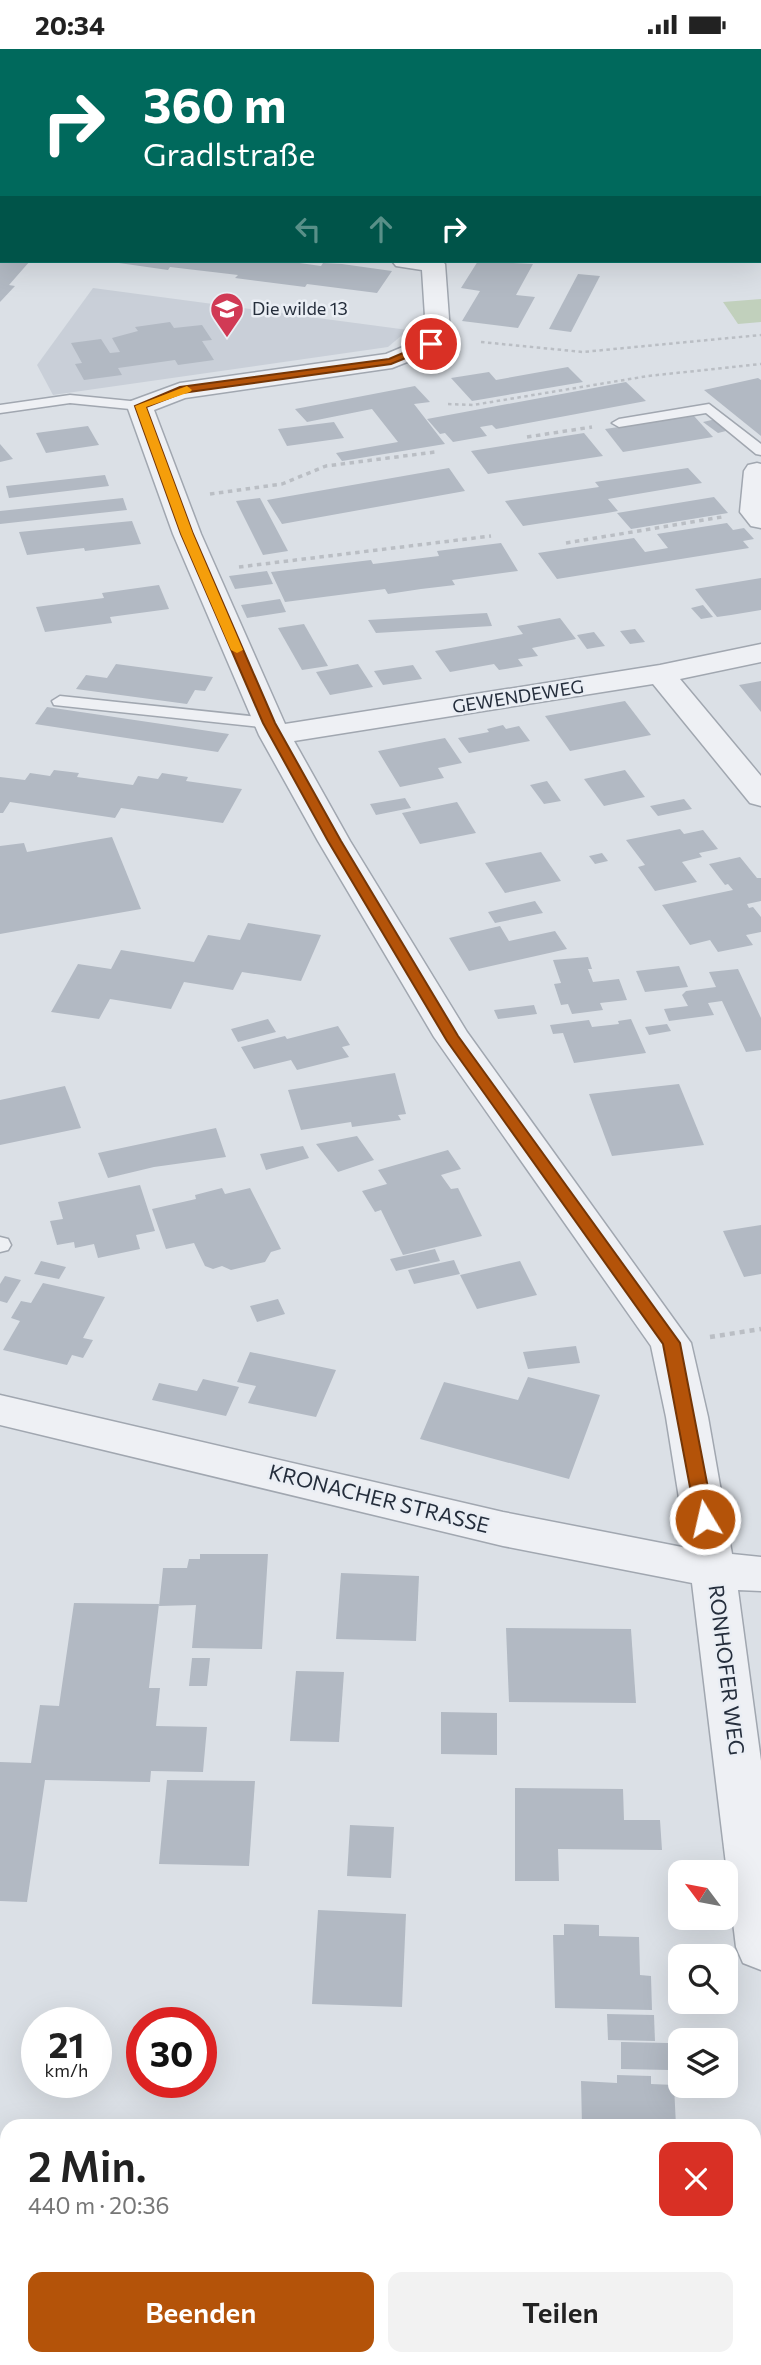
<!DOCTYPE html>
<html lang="de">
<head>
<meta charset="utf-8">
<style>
	body { margin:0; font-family:Commissioner,sans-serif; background:#f2f2f2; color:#222; height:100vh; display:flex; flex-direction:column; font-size:26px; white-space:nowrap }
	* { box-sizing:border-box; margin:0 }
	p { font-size:23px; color:#767676 }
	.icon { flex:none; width:38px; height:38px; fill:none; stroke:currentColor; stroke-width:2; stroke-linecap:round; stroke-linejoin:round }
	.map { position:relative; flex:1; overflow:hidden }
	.sheet { position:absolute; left:0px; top:2070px; width:761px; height:247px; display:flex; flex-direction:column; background:#fff; border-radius:21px 21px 0 0; box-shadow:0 7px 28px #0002 }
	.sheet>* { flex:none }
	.guide { position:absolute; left:0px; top:0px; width:761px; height:214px; box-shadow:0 7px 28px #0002; background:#00695c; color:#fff; overflow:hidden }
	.needle { width:46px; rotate:302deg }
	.buttons { position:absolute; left:668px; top:1811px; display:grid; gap:14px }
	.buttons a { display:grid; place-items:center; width:70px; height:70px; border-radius:14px; background:#fff; box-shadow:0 7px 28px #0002; font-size:35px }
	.speed { position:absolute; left:21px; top:1958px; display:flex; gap:14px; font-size:35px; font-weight:700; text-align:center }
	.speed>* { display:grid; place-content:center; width:91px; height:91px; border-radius:50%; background:#fff; box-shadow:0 7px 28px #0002; line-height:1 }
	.speed small { font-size:18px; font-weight:400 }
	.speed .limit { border:10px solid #d22; background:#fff; color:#111 }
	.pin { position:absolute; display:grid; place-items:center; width:60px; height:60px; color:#fff; margin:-30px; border:4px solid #fff; border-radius:50%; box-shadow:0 2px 7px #0007 }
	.me { position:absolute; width:77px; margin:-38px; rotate:351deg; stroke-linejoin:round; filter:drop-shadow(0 0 5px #0008) }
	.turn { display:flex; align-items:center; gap:24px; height:147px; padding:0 28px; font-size:32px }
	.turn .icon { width:91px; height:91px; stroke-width:2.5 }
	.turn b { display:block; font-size:49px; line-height:60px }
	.lanes { display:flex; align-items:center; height:66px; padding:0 28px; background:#0003; justify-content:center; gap:35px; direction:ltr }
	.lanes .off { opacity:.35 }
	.round { display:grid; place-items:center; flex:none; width:74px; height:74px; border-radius:14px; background:#f2f2f2 }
	.head { display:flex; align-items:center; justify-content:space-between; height:119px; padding:0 28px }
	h1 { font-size:42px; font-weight:600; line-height:52px }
	.action { display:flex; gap:14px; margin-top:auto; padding:14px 28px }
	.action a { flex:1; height:80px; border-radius:14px; background:#b45309; color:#fff; font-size:28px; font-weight:600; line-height:80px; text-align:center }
	.action a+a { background:#f2f2f2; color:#222 }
	.status { display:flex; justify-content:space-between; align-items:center; height:49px; padding:0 35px; background:#fff; direction:ltr }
	.status svg { height:19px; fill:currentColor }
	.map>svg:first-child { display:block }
	.built { fill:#c9cfd8 }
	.green { fill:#c1d0bc }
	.building { fill:#b2b9c3 }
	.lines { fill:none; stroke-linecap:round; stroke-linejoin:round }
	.lane-casing { stroke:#a1a7b0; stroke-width:3 }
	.street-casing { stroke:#a1a7b0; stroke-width:3 }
	.highway-casing { stroke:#828d9d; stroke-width:3 }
	.path-far2 { stroke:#babec4; stroke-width:2.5; stroke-dasharray:3.5 3.5; stroke-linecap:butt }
	.path-far1 { stroke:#babec4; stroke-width:3.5; stroke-dasharray:4.5 4.5; stroke-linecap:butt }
	.path { stroke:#babec4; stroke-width:4.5; stroke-dasharray:5 5; stroke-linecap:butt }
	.lane { fill:#eef0f4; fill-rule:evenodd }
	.street { fill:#eef0f4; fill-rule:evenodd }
	.highway { fill:#fff; fill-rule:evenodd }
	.route { fill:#b45309; stroke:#753606; stroke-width:2 }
	.slow { fill:#f59e0b }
	.labels { text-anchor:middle; stroke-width:5; stroke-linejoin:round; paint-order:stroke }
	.far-poi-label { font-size:18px; fill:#252e3c; stroke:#eaeef4; text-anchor:start }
	.far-street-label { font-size:18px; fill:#252e3c; stroke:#eaeef4 }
	.street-label { font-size:21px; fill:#252e3c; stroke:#eaeef4 }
</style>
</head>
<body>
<div class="status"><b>20:34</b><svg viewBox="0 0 49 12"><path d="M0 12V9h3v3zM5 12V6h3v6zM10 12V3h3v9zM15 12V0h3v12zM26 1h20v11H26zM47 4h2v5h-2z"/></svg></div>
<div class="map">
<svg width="761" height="2316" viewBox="0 0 761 2316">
	<rect width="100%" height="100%" fill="#dbe0e6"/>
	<polygon class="built" points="93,239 408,281 388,298 53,346 37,316"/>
	<polygon class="green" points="761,250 761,273 738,275 723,253"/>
	<g class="building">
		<polygon points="0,212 30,212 9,236 15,237 0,253"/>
		<polygon points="105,212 285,212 321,217 323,214 342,215 392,222 377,244 307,235 305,238 235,229 238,226 170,218 168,221"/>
		<polygon points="478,212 533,215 516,246 535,248 518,279 462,272 480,242 461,239"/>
		<polygon points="578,225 600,227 571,283 549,280"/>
		<polygon points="170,273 174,279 202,276 212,291 202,292 214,311 178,316 175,311 118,319 122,326 84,331 75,315 82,314 71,294 101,290 110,304 120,303 112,289 138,282 135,278"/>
		<polygon points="568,318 583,333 472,352 451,329 489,323 496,331"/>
		<polygon points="758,329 761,331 761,387 704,341"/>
		<polygon points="626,333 646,352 496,380 492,376 480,378 487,387 453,393 445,384 440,385 427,370"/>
		<polygon points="415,337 430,353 414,355 445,395 342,412 336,404 398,393 372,360 307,373 295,360"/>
		<polygon points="694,367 713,388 623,403 605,380"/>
		<polygon points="716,370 730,381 718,384 703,373"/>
		<polygon points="334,373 344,389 287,397 278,380"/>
		<polygon points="88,377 99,396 46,404 36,384"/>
		<polygon points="584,384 603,407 488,425 471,402"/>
		<polygon points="0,395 13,410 0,413"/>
		<polygon points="449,419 465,442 282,475 267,451"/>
		<polygon points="688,419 702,434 608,450 618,462 607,464 523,477 505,452 599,438 595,433"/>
		<polygon points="105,426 109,437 9,449 6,437"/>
		<polygon points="714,448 728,464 631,480 617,464"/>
		<polygon points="123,449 127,461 0,475 0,462"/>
		<polygon points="260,449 288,502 263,506 236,452"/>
		<polygon points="132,472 141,495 85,502 84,499 27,506 19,483"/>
		<polygon points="727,474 733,481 744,479 754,490 743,492 749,499 557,530 538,504 634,489 645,503 668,499 657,485"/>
		<polygon points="501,494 518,522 452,531 455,536 421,540 388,545 385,540 285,553 271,523 371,511 373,515 439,507 437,502"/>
		<polygon points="267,522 273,535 235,540 229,527"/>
		<polygon points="761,529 761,561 731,566 717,568 695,540"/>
		<polygon points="159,536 169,560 110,568 112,574 45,583 36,558 104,549 102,544"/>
		<polygon points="280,550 286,563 247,569 241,556"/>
		<polygon points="703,556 713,568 701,570 691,559"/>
		<polygon points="487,564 492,577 376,584 368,571"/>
		<polygon points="560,569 576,590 532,599 538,607 518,610 523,617 499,621 494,615 450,623 435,602 523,585 517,577"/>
		<polygon points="304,575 328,617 302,621 278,579"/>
		<polygon points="635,580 645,593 630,595 620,582"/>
		<polygon points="594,583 605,597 587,600 577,586"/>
		<polygon points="116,615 213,628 205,642 195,641 187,655 76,640 86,626 107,629"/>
		<polygon points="358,615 373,638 330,646 316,623"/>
		<polygon points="413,616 422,630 383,636 374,622"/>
		<polygon points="761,632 761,663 739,636"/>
		<polygon points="625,652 651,686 570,702 545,667"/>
		<polygon points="47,658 229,685 218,703 35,675"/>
		<polygon points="503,676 506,680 519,677 530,692 469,704 458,689 489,683 487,680"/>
		<polygon points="445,689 462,714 438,719 444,729 400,738 378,702"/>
		<polygon points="54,721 79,724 77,728 133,736 138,727 158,730 162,724 188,728 186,732 242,740 223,774 121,759 115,769 10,753 3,764 0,764 0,728 25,731 30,724 50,727"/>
		<polygon points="625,721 645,748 604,757 584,730"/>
		<polygon points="547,732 561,752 544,755 530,736"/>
		<polygon points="405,749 411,759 376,766 370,755"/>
		<polygon points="684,750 692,760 658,767 650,757"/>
		<polygon points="457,753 476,784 420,795 402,764"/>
		<polygon points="680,780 684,785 703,781 718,800 699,804 702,808 682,813 697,833 655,842 638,818 645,816 626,791"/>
		<polygon points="112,788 141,860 0,885 0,797 24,794 27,803"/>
		<polygon points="541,803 561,832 505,844 485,814"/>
		<polygon points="602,804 608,812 595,815 589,807"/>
		<polygon points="740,808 757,829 761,829 761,852 747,855 749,859 753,858 761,868 761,883 746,886 753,896 718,903 710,891 690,896 662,856 733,841 728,835 725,836 709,815"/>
		<polygon points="535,852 543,864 495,874 488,863"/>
		<polygon points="248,874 321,886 301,932 242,923 233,941 184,933 171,960 110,950 99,970 51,963 78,915 111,920 121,901 194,913 208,886 240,891"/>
		<polygon points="500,877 509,892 555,882 567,900 469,922 449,889"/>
		<polygon points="588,908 592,920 588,920 593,933 619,930 627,951 600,954 603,961 572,965 568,955 561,956 554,935 561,934 553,911"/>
		<polygon points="679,917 688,938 645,943 636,922"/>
		<polygon points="738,920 761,969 761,1001 746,1003 722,952 708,954 714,966 669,972 664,960 688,957 682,946 686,942 716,938 709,923"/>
		<polygon points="534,956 537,965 498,970 494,961"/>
		<polygon points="268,970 276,983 238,993 231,980"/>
		<polygon points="631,970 646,1004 574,1014 563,984 553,985 550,976 589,971 592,978 619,975 618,972"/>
		<polygon points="667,975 671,982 649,986 645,978"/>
		<polygon points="338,977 350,996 342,998 349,1008 297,1021 291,1011 254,1020 241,998 285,987 287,990"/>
		<polygon points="395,1024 406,1065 398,1066 401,1071 352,1078 351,1073 301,1081 288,1041"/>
		<polygon points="679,1035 704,1096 612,1107 589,1045"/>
		<polygon points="65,1037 81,1079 0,1096 0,1051"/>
		<polygon points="216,1079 226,1108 154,1118 108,1129 98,1104"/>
		<polygon points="357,1087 374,1111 338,1123 316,1095"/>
		<polygon points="303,1097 309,1109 266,1121 260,1105"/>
		<polygon points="448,1101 461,1120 441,1126 451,1140 458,1139 482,1187 403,1206 381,1161 375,1163 362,1142 387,1135 378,1121"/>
		<polygon points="140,1136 155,1182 136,1186 140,1200 98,1209 94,1195 75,1199 74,1193 57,1196 50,1172 63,1170 58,1153"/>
		<polygon points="222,1139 225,1145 250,1139 281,1200 271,1203 265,1213 231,1221 222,1217 213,1220 205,1217 194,1194 166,1200 152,1160 196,1150 195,1146"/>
		<polygon points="761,1176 761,1225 744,1228 723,1182"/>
		<polygon points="435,1200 440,1212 396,1222 390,1210"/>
		<polygon points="454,1211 460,1225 414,1235 408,1221"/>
		<polygon points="41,1212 66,1218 59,1230 34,1225"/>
		<polygon points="520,1212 537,1246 477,1260 460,1226"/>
		<polygon points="5,1227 21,1231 7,1254 0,1252 0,1235"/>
		<polygon points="43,1234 105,1248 83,1289 93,1291 83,1309 72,1306 67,1316 3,1301 20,1272 11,1269 21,1252 31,1254"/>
		<polygon points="278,1250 285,1265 257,1273 250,1257"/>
		<polygon points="576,1297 580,1314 528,1320 523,1303"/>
		<polygon points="250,1303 336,1321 316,1368 248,1354 256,1337 237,1333"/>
		<polygon points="528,1328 600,1346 569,1430 420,1390 444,1333 518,1351"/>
		<polygon points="203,1330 239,1338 226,1367 152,1351 159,1334 197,1342"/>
		<polygon points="200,1505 268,1505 262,1600 192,1599 196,1556 159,1557 163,1519 187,1519 189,1510 200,1510"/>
		<polygon points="341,1524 419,1527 416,1592 336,1590"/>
		<polygon points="74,1554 159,1555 149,1639 160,1639 156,1677 207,1678 203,1723 151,1722 150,1733 45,1731 27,1853 0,1852 0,1713 31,1714 40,1656 59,1657"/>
		<polygon points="506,1579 631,1580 636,1654 509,1653"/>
		<polygon points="192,1609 210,1609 207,1637 189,1637"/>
		<polygon points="296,1622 344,1623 339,1693 290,1692"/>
		<polygon points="441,1663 497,1664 497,1706 441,1705"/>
		<polygon points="167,1731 255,1732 249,1817 159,1815"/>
		<polygon points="515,1739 623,1740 624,1771 660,1771 662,1801 558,1800 559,1832 515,1832"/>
		<polygon points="350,1776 394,1778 391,1829 347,1827"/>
		<polygon points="318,1861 406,1865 402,1958 312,1955"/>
		<polygon points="564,1875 599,1876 599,1887 639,1888 640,1926 651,1927 652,1961 555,1959 553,1886 564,1886"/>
		<polygon points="607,1965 654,1966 655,1992 608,1991"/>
		<polygon points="621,1993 668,1994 669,2021 621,2020"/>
		<polygon points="617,2026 651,2027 651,2035 674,2036 676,2077 582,2077 581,2032 617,2034"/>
		<polygon points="0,2138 7,2139 7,2234 0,2234"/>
	</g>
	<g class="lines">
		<g class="lane-casing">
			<g id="lane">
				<polygon points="70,346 140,353 147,357 140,361 70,354 0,364 0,356"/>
				<polygon points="709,355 761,395 761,406 756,405 706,364 619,378 612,374 619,370"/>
				<polygon points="60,647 269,669 277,674 269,679 54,656 52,652"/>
				<polygon points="0,1188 8,1190 11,1196 8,1201 0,1203"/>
			</g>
		</g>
		<g class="street-casing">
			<g id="street">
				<polygon points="0,0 10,2 2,2 0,13"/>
				<rect x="0" y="169" width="2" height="14"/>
				<polygon points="392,212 442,212 445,215 450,283 440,300 392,319 185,349 154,361 201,485 285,675 660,616 761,595 761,613 680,630 761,727 761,757 750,754 653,635 294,692 350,792 467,983 691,1294 708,1368 732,1505 761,1508 761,1542 738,1541 761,1712 761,1921 743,1914 736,1898 692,1534 503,1497 0,1376 0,1346 503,1463 687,1499 666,1368 651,1297 434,988 318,792 259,686 173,485 127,357 131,352 180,334 386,305 422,290 426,283 422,221 396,217"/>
				<polygon points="757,414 761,415 761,479 751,477 740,463 744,422 748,416"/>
			</g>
		</g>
		<g class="highway-casing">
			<g id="highway">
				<rect x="0" y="48" width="2" height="13"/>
				<rect x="0" y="93" width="2" height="12"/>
				<rect x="760" y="165" width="1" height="14"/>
			</g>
		</g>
		<g class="path-far2">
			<polyline points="481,293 583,303 761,286"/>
			<polyline points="448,355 473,356 648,327 761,315"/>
		</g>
		<g class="path-far1">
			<polyline points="527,388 592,378"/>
			<polyline points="210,445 282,435 326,417 435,403"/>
			<polyline points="566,494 722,468"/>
			<polyline points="239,518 491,487"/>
		</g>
		<polyline class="path" points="710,1288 761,1280"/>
		<use href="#lane" class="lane"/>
		<use href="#street" class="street"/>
		<use href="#highway" class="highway"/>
	</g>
	<polygon class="route" points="431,292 435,293 435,297 391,315 182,344 146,358 193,485 275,674 341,792 458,987 680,1294 714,1470 711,1475 698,1475 696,1470 663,1295 447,992 328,792 263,674 181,485 135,357 180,338 389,310"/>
	<polygon class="slow" points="187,337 192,341 190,343 146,358 193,485 243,601 237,604 231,601 181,485 135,357"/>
	<defs>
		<g id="school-pin" transform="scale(1.75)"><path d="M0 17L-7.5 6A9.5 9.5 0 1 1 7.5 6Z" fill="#d13a55" stroke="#eaeef4"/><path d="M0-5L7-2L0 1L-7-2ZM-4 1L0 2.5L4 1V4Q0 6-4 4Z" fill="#fff"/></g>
	</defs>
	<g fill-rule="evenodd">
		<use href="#school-pin" x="227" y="260"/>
	</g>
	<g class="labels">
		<g class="far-poi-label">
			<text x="252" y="266">Die wilde 13</text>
		</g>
		<g class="far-street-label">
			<text transform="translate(518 648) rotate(-9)" y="6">GEWENDEWEG</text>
		</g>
		<g class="street-label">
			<text transform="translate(379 1450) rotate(14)" y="7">KRONACHER STRASSE</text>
			<text transform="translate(726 1621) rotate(83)" y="7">RONHOFER WEG</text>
		</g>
	</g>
</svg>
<div class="buttons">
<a><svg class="needle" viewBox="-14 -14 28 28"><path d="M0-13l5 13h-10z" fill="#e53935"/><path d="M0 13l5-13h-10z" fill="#767676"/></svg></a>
<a><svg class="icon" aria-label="search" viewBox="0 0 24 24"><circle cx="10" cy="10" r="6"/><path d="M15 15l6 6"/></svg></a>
<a><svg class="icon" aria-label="layers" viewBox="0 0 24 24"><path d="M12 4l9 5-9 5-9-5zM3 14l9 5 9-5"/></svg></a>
</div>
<div class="speed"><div>21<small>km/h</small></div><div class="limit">30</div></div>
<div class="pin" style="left:431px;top:295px;background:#d93025"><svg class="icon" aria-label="arrive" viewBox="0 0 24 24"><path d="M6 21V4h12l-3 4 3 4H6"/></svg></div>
<svg class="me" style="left:705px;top:1470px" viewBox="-20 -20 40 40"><circle r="17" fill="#b45309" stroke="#fff" stroke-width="3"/><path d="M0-11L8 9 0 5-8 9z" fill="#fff"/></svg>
<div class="guide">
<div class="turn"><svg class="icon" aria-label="right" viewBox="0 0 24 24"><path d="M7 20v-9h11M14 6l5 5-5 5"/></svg><div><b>360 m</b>Gradlstraße</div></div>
<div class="lanes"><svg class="icon off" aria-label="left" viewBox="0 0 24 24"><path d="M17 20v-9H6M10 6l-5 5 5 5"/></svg><svg class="icon off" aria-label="ahead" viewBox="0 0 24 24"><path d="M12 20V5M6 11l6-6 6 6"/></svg><svg class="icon" aria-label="right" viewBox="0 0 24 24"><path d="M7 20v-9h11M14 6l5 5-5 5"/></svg></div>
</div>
<section class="sheet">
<div class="head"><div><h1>2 Min.</h1><p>440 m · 20:36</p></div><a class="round" style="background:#d93025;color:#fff"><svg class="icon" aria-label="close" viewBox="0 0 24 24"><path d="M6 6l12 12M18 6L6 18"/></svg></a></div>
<div class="action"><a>Beenden</a><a>Teilen</a></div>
</section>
</div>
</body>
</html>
